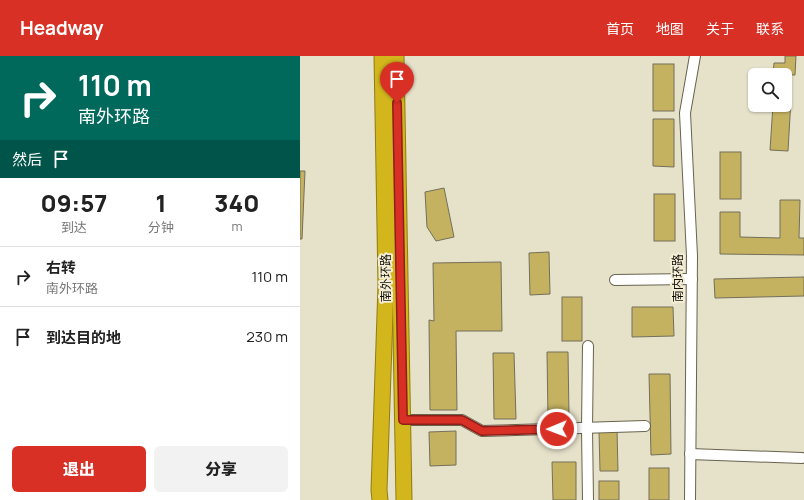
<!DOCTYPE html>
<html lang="zh">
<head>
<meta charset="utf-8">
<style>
	body { margin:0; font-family:Manrope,"Noto Sans SC",sans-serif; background:#f2f2f2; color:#222; height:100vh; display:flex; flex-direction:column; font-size:15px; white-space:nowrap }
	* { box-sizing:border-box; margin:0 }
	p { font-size:13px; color:#767676 }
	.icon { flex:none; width:22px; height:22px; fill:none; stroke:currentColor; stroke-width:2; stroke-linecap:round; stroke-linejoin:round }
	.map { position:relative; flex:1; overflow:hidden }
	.sheet { display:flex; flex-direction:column; background:#fff; width:300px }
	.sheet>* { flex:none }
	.top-card { background:#00695c; color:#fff; overflow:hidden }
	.fabs { position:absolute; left:448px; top:12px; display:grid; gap:8px }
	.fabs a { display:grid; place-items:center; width:44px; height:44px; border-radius:6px; background:#fff; box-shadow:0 1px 3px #0004; font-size:20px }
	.pin { position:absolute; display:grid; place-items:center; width:34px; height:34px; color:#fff; margin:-41px -17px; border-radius:50% 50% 50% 0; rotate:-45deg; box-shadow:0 0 4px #0007 }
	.pin .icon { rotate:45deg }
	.me { position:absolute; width:44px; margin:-22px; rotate:269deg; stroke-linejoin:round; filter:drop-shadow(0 0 3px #0008) }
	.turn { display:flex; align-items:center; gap:14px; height:84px; padding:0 12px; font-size:18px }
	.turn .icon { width:52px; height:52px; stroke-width:2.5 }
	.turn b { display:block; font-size:28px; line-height:34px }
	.then { display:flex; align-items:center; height:38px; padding:0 12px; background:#0003; gap:8px; font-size:15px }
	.eta { display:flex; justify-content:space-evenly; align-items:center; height:68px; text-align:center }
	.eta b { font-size:24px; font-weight:800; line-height:28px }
	.button { display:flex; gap:8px; margin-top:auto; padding:8px 12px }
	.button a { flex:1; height:46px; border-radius:6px; background:#d93025; color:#fff; font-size:16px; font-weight:800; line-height:46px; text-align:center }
	.button a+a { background:#f2f2f2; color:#222 }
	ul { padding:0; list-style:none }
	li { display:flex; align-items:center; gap:12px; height:60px; padding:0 12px; border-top:1px solid #e0e0e0 }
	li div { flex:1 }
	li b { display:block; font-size:15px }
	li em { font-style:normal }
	header { display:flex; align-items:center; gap:24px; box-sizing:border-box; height:56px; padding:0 20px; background:#d93025; color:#fff }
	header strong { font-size:19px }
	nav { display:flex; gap:22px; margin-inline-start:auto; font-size:14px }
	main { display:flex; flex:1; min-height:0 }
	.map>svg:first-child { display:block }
	.building { fill:#c4b261; stroke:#746f5a }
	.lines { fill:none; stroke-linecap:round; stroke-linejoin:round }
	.minor-casing { stroke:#68634e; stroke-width:12 }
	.highway-casing { stroke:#8f7c15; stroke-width:17 }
	.minor { stroke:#fff; stroke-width:10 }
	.highway { stroke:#d3b61c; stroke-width:15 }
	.route-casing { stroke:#8d1f18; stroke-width:10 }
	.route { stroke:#d93025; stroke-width:7 }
	.labels { text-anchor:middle; stroke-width:4; stroke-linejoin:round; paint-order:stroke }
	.street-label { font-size:12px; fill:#110f07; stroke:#f4eed6 }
</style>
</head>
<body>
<header>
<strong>Headway</strong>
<nav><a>首页</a><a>地图</a><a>关于</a><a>联系</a></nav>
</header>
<main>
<section class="sheet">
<div class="top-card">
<div class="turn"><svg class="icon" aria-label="right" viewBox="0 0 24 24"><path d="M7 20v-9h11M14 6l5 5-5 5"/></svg><div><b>110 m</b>南外环路</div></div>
<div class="then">然后<svg class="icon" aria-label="arrive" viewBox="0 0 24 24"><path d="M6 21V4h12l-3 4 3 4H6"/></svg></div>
</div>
<div class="eta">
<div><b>09:57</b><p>到达</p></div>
<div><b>1</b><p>分钟</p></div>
<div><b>340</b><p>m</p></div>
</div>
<ul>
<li><svg class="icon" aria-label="right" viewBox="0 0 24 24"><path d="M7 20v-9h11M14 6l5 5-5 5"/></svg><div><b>右转</b><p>南外环路</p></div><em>110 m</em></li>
<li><svg class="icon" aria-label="arrive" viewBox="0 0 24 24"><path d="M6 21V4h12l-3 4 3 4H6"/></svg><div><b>到达目的地</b></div><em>230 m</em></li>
</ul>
<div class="button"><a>退出</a><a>分享</a></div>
</section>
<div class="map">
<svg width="504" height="444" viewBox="0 0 504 444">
	<rect width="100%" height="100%" fill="#e6e1c9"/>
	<g class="building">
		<polygon points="485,0 496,0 495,19 473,18 474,7 485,7"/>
		<rect x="353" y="8" width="21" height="47"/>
		<polygon points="485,43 491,43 488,95 470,94 473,49 485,49"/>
		<polygon points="353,63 374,63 374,111 353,110"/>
		<rect x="420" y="96" width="21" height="47"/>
		<polygon points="0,115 5,115 2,183 0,183"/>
		<polygon points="144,132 154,181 136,185 127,171 125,136"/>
		<rect x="354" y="138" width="21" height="47"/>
		<polygon points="480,144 500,144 499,182 504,182 504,199 420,198 420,156 440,156 440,181 480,182"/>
		<polygon points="249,196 250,238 230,239 229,197"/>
		<polygon points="201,206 202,275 156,275 157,354 130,354 129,264 134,265 133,207"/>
		<polygon points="504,221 504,240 415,242 414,223"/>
		<rect x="262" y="241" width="20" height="44"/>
		<polygon points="332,251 373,251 374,280 332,281"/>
		<polygon points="247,296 268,296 269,361 248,361"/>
		<polygon points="193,297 214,297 216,363 194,363"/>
		<polygon points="349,318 370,318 371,398 351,399"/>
		<polygon points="317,374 318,415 300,415 299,375"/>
		<polygon points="156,375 156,409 130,410 129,376"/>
		<polygon points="252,406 276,406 276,444 253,444"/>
		<rect x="349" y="412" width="20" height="32"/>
		<rect x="299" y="425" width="20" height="19"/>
	</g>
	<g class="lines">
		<g class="minor-casing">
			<g id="minor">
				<polyline points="315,224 392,223"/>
				<polyline points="288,290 287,372 288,444"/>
				<polyline points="103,364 162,364 182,375 345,370"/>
				<polyline points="390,398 502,402"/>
				<polyline points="390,444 392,200 385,57 395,0"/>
			</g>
		</g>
		<g class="highway-casing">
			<g id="highway">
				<polyline points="96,0 104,444"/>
				<polyline points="80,444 79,434 86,229 82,0"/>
			</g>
		</g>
		<use href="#minor" class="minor"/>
		<use href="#highway" class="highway"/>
	</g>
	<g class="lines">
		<g class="route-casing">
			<polyline id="route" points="97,47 103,364 162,364 182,375 257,373"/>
		</g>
		<use href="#route" class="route"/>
	</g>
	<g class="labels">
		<g class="street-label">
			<text transform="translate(86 222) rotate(-90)" y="4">南外环路</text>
			<text transform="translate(378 222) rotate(-90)" y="4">南内环路</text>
		</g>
	</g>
</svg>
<div class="fabs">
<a><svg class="icon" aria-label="search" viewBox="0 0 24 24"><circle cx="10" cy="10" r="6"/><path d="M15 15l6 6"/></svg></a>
</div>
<div class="pin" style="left:97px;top:47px;background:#d93025"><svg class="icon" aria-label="arrive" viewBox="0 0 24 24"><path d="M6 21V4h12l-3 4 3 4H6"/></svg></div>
<svg class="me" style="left:257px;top:373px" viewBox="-20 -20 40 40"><circle r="17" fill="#d93025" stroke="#fff" stroke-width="3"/><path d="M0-11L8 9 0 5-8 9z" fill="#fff"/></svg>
</div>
</main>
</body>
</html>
